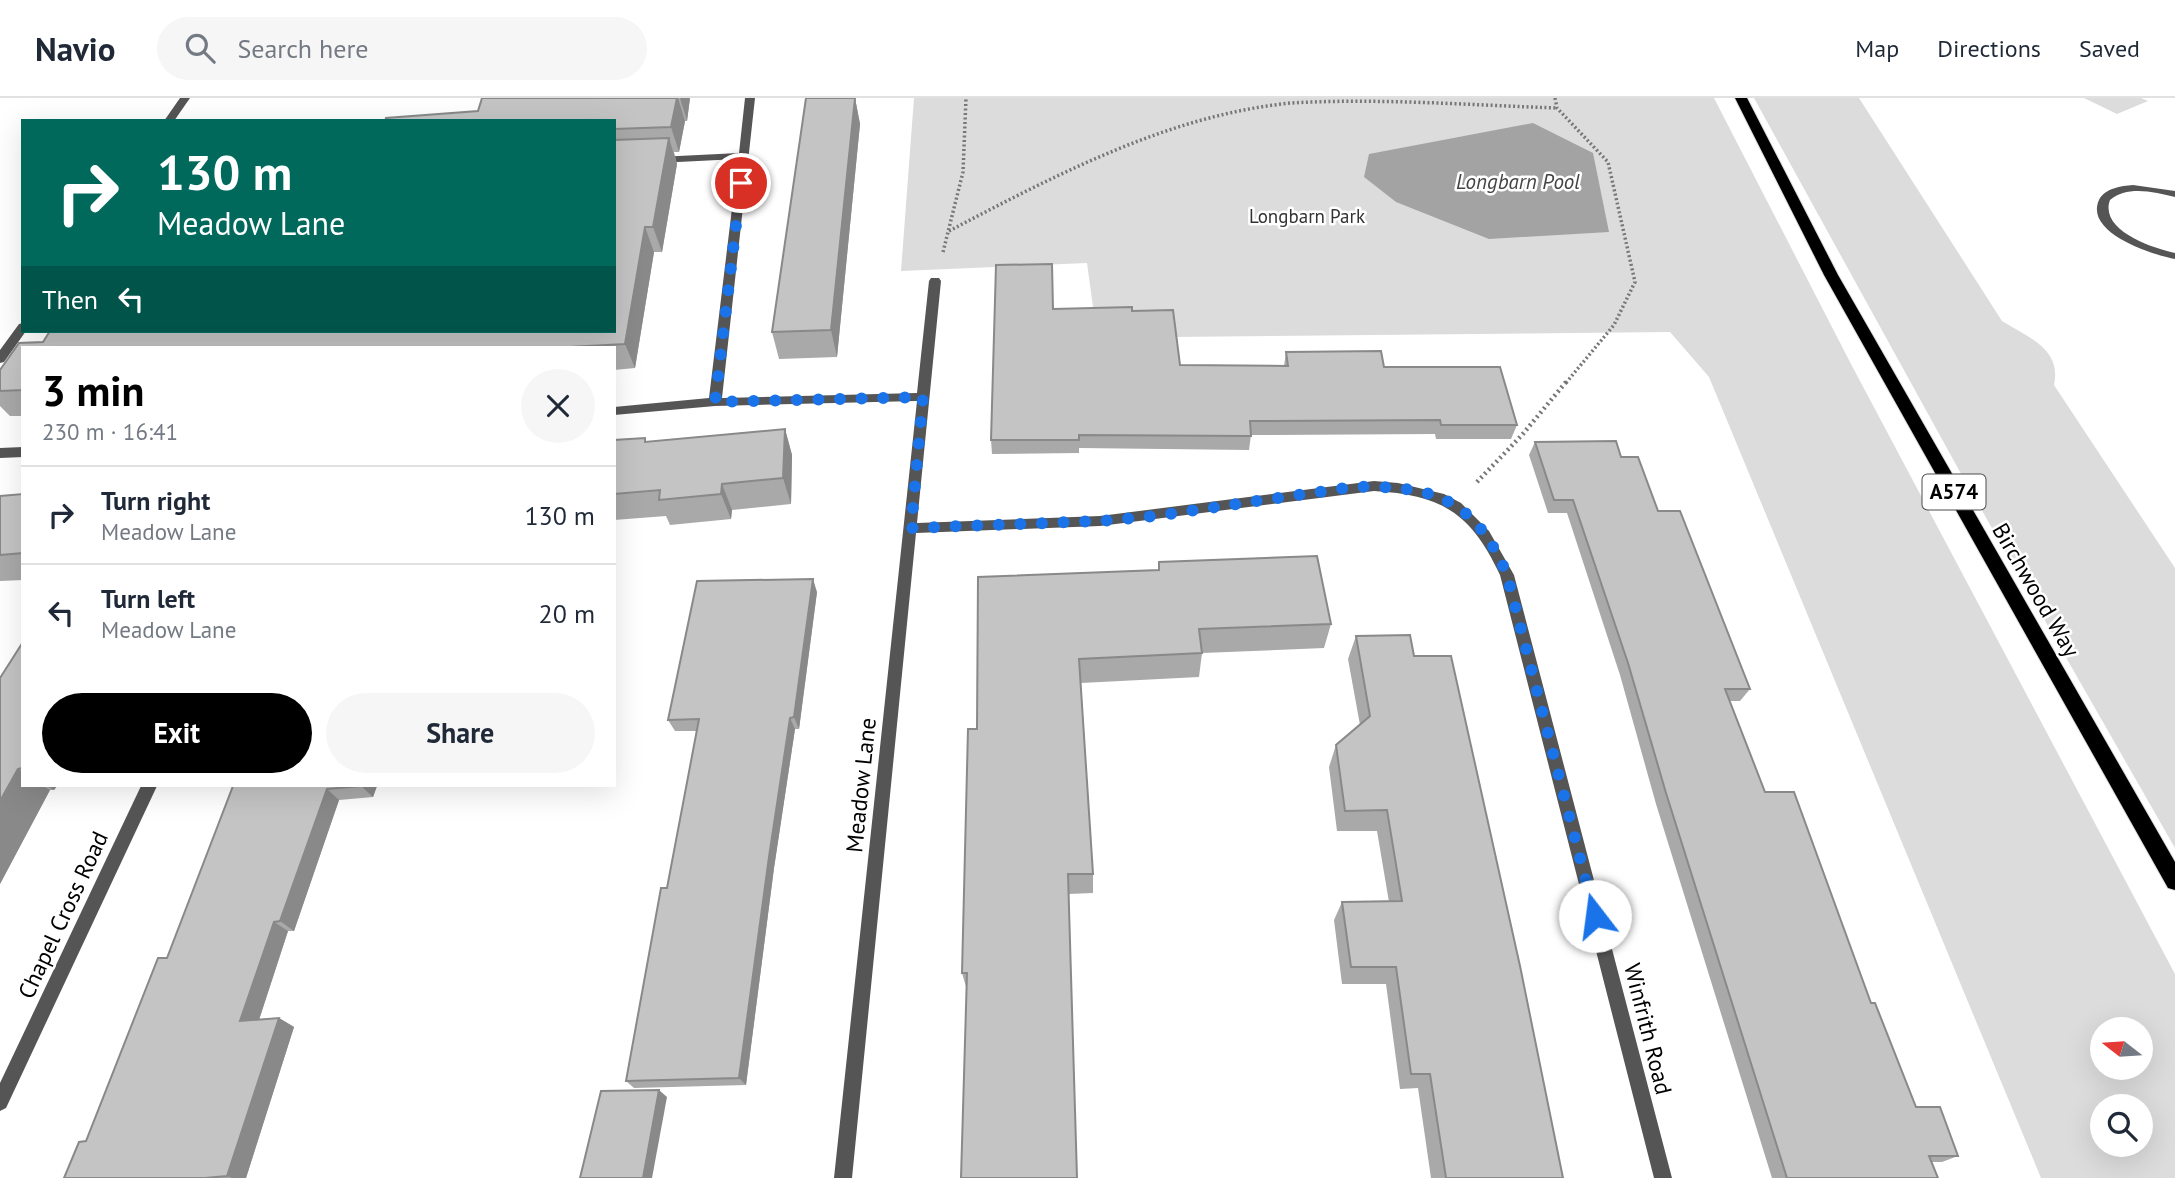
<!DOCTYPE html>
<html lang="en">
<head>
<meta charset="utf-8">
<style>
	body { margin:0; font-family:"PT Sans",sans-serif; background:#f6f6f7; color:#1f2937; height:100vh; display:flex; flex-direction:column; font-size:26px; white-space:nowrap }
	* { box-sizing:border-box; margin:0 }
	p { font-size:23px; color:#747a83 }
	.icon { flex:none; width:38px; height:38px; fill:none; stroke:currentColor; stroke-width:2; stroke-linecap:round; stroke-linejoin:round }
	.map { position:relative; flex:1; overflow:hidden }
	.side { position:absolute; left:21px; top:248px; width:595px; height:441px; display:flex; flex-direction:column; background:#fff; border-radius:0px; box-shadow:0 7px 28px #0002 }
	.side>* { flex:none }
	.hud { position:absolute; left:21px; top:21px; width:595px; height:214px; border-radius:0px; box-shadow:0 7px 28px #0002; background:#00695c; color:#fff; overflow:hidden }
	.needle { width:46px; rotate:287deg }
	.tools { position:absolute; left:2090px; top:919px; display:grid; gap:14px }
	.tools a { display:grid; place-items:center; width:63px; height:63px; border-radius:50%; background:#fff; box-shadow:0 7px 28px #0002; font-size:35px }
	.pin { position:absolute; display:grid; place-items:center; width:60px; height:60px; color:#fff; margin:-30px; border:4px solid #fff; border-radius:50%; box-shadow:0 2px 7px #0007 }
	.me { position:absolute; width:77px; margin:-38px; rotate:345deg; stroke-linejoin:round; filter:drop-shadow(0 0 5px #0008) }
	.turn { display:flex; align-items:center; gap:24px; height:147px; padding:0 21px; font-size:32px }
	.turn .icon { width:91px; height:91px; stroke-width:2.5 }
	.turn b { display:block; font-size:49px; line-height:60px }
	.then { display:flex; align-items:center; height:66px; padding:0 21px; background:#0003; gap:14px; font-size:26px }
	.round { display:grid; place-items:center; flex:none; width:74px; height:74px; border-radius:37px; background:#f6f6f7 }
	.head { display:flex; align-items:center; justify-content:space-between; height:119px; padding:0 21px }
	h1 { font-size:42px; font-weight:700; line-height:52px; color:#000 }
	.action { display:flex; gap:14px; margin-top:auto; padding:14px 21px }
	.action a { flex:1; height:80px; border-radius:42px; background:#000; color:#fff; font-size:28px; font-weight:700; line-height:80px; text-align:center }
	.action a+a { background:#f6f6f7; color:#1f2937 }
	ul { padding:0; list-style:none }
	li { display:flex; align-items:center; gap:21px; height:98px; padding:0 21px; border-top:2px solid #e0e1e3 }
	li div { flex:1 }
	li b { display:block; font-size:26px }
	li em { font-style:normal }
	header { display:flex; align-items:center; gap:42px; box-sizing:border-box; height:98px; padding:0 35px; background:#fff; border-bottom:2px solid #e0e1e3 }
	header strong { font-size:33px }
	nav { display:flex; gap:38px; margin-inline-start:auto; font-size:24px }
	.search { width:490px; height:63px; background:#f6f6f7; display:flex; align-items:center; gap:18px; box-sizing:border-box; padding:0 24px; border-radius:38px; color:#747a83; font-size:26px }
	.map>svg:first-child { display:block }
	.green { fill:#dcdcdc; fill-rule:evenodd }
	.water { fill:#a3a3a3 }
	.lines { fill:none; stroke-linecap:round; stroke-linejoin:round }
	.primary-casing { stroke:#dbdbdb; stroke-width:2 }
	.path-far1 { stroke:#777; stroke-width:3.5; stroke-dasharray:2 2.5; stroke-linecap:butt }
	.path { stroke:#777; stroke-width:4.5; stroke-dasharray:2 3.5; stroke-linecap:butt }
	.minor { fill:#555; fill-rule:evenodd }
	.primary { fill:#000; fill-rule:evenodd }
	.wall { fill:#a9a9a9 }
	.shaded-wall { fill:#898989 }
	.building { fill:#c4c4c4; stroke:#898989; stroke-width:2 }
	.route { stroke:#1a73e8; stroke-width:12; stroke-dasharray:0 21.6 }
	.labels { text-anchor:middle; stroke-width:5; stroke-linejoin:round; paint-order:stroke }
	.far-park-label { font-size:19px; fill:#333; stroke:#fff }
	.far-water-label { font-size:21px; font-style:italic; fill:#444; stroke:#fff }
	.shield { fill:#fff; stroke:#4c4c4c; stroke-width:2 }
	.shield-label { font-size:21px; font-weight:bold; fill:#000 }
	.street-label { font-size:23px; fill:#000; stroke:#fff }
</style>
</head>
<body>
<header>
<strong>Navio</strong>
<div class="search"><svg class="icon" aria-label="search" viewBox="0 0 24 24"><circle cx="10" cy="10" r="6"/><path d="M15 15l6 6"/></svg>Search here</div>
<nav><a>Map</a><a>Directions</a><a>Saved</a></nav>
</header>
<div class="map">
<svg width="2175" height="1080" viewBox="0 0 2175 1080">
	<rect width="100%" height="100%" fill="#fff"/>
	<g class="green">
		<path d="M914 0H1714L1851 266 2175 876V1080H2041L1709 279 1670 234 1171 239 1094 216 1087 165 901 173ZM2102 931H2140V970H2102ZM2102 1008H2140V1046H2102Z"/>
		<path d="M1754 0H1859L2002 223C2028 239 2062 251 2054 287L2175 470V750L1965 383Z"/>
		<polygon points="2084,0 2141,0 2148,3 2117,16"/>
	</g>
	<polygon class="water" points="1533,25 1593,55 1609,134 1489,141 1396,104 1364,79 1369,56"/>
	<g class="lines">
		<g class="primary-casing">
			<polygon id="primary" points="1735,0 1747,0 1838,177 2175,764 2175,792 2168,790 1824,177"/>
		</g>
		<g class="path-far1">
			<polyline points="1555,0 1557,10 1608,64 1635,184 1614,227 1565,286"/>
			<path d="M949 133C1056 77 1169 17 1291 5 1378 0 1469 7 1557 10"/>
			<polyline points="943,154 963,74 966,0"/>
		</g>
		<polyline class="path" points="1477,384 1522,337 1566,284"/>
		<g class="minor">
			<polygon points="180,0 190,0 174,23 164,23"/>
			<path d="M745 0H755L722 300 917 295 929 183 931 180H939L941 183 917 425 1100 418 1374 383 1398 385 1444 396 1461 405 1489 433 1514 477 1672 1080H1654L1500 477C1471 415 1442 397 1374 393L1100 428 916 435 852 1080H834L917 303 715 308 614 317V309L709 300 738 61 658 65 653 62 658 59 739 55Z"/>
			<path d="M2133 87 2175 93V99C2155 94 2127 87 2110 102 2099 132 2152 150 2175 155V161C2153 157 2084 135 2099 102 2105 90 2121 88 2133 87Z"/>
			<polygon points="23,225 23,233 26,233 4,264 0,265 0,252 19,226"/>
			<polygon points="23,349 23,359 0,360 0,350"/>
			<polygon points="141,688 157,688 6,1010 0,1013 0,985"/>
		</g>
		<use href="#primary" class="primary"/>
	</g>
	<g class="wall">
		<polygon points="482,0 690,0 687,23 685,23 679,54 674,54 677,66 662,154 654,154 635,270 614,272 614,250 23,250 23,318 10,318 0,308 0,272 19,245 43,244 50,233 614,233 614,23 385,23 386,20 478,13"/>
		<polygon points="855,0 860,26 837,259 779,261 772,234"/>
		<polygon points="1053,211 1132,213 1180,267 1284,268 1286,254 1384,269 1517,327 1511,341 1436,341 1435,336 1251,337 1249,352 1079,350 1079,355 992,356 991,342"/>
		<polygon points="785,331 792,357 791,406 732,412 731,421 670,427 666,418 614,422 614,342 647,344"/>
		<polygon points="1535,344 1621,359 1658,413 1750,591 1740,603 1730,603 1765,694 1871,905 1916,1009 1958,1058 1942,1064 1932,1064 1938,1080 1772,1080 1656,706 1620,577 1567,415 1548,415 1529,357"/>
		<polygon points="23,396 23,482 0,483 0,398"/>
		<polygon points="1159,464 1331,526 1324,550 1202,555 1199,579 1081,585 1093,776 1093,795 1068,796 967,892 962,875 977,631 1158,472"/>
		<polygon points="817,494 799,631 795,631 774,770 746,987 634,990 626,983 667,790 697,633 675,633 668,622"/>
		<polygon points="1356,538 1414,558 1563,1080 1431,1080 1418,990 1400,991 1386,886 1342,886 1334,822 1342,804 1389,804 1377,733 1337,733 1329,669 1336,647 1360,627 1348,561"/>
		<polygon points="23,544 23,688 57,688 54,692 50,692 0,786"/>
		<polygon points="233,688 377,688 373,699 339,702 294,833 288,833 259,922 279,920 294,929 246,1080 64,1080 86,1043 167,860"/>
	</g>
	<g class="shaded-wall">
		<polygon points="677,0 678,0 685,23 679,54 671,29"/>
		<polygon points="680,0 690,0 687,23"/>
		<polygon points="855,0 860,26 837,259 831,232"/>
		<polygon points="669,40 677,66 662,154 653,129"/>
		<polygon points="645,129 654,154 635,270 625,246"/>
		<polygon points="785,331 792,357 791,406 783,380"/>
		<polygon points="722,386 732,412 731,421 721,396"/>
		<polygon points="813,481 817,494 799,631 794,619"/>
		<polygon points="790,620 795,631 774,770 746,987 739,980 769,759"/>
		<polygon points="18,671 23,674 23,688 43,688 50,692 0,786 0,703"/>
		<polygon points="47,688 57,688 54,692"/>
		<polygon points="361,688 377,688 373,699"/>
		<polygon points="327,691 339,702 294,833 280,823"/>
		<polygon points="274,824 288,833 256,931 240,923"/>
		<polygon points="279,920 294,929 246,1080 232,1080 227,1078"/>
		<polygon points="659,992 667,999 652,1080 643,1080"/>
	</g>
	<g class="building">
		<polygon points="482,0 677,0 671,29 614,31 614,23 385,23 386,20 478,13"/>
		<polygon points="806,0 855,0 831,232 772,234"/>
		<polygon points="669,40 653,129 645,129 625,246 551,250 23,250 23,292 0,293 0,272 19,245 43,244 50,233 614,233 614,42"/>
		<polygon points="1052,166 1053,211 1132,209 1132,213 1173,212 1180,267 1288,268 1286,254 1381,253 1384,269 1500,269 1517,327 1441,327 1440,322 1250,323 1251,338 1079,337 1079,342 991,342 996,167"/>
		<polygon points="785,331 783,380 722,386 721,396 659,402 660,392 614,396 614,342 645,340 645,344"/>
		<polygon points="1616,343 1621,359 1638,359 1658,413 1680,413 1750,591 1725,591 1765,694 1794,694 1871,905 1875,905 1916,1009 1940,1009 1958,1058 1929,1058 1938,1080 1787,1080 1666,695 1628,565 1573,402 1554,402 1535,344"/>
		<polygon points="23,396 23,455 0,457 0,398"/>
		<polygon points="1317,458 1331,526 1199,531 1202,555 1079,561 1093,776 1068,776 1077,1080 961,1080 967,875 962,875 968,631 977,631 978,479 1159,472 1159,464"/>
		<polygon points="813,481 794,619 790,620 769,759 739,980 626,983 661,790 667,790 699,621 668,622 697,483"/>
		<polygon points="1410,537 1414,558 1451,558 1520,868 1563,1080 1446,1080 1430,976 1411,976 1396,869 1351,869 1342,804 1402,803 1387,712 1345,713 1336,647 1370,618 1356,538"/>
		<polygon points="23,544 23,670 18,671 0,703 0,580"/>
		<polygon points="233,688 361,688 327,691 280,823 274,824 240,923 279,920 227,1078 205,1080 64,1080 79,1044 86,1043 158,860 167,860"/>
		<polygon points="659,992 643,1080 580,1080 601,993"/>
	</g>
	<g class="lines">
		<path class="route" d="M741 85 715 304 923 299 911 430 1100 423 1155 418 1353 389C1432 387 1475 400 1507 477L1595 818"/>
	</g>
	<g class="labels">
		<g class="far-park-label">
			<text x="1307" y="125">Longbarn Park</text>
		</g>
		<g class="far-water-label">
			<text x="1518" y="91">Longbarn Pool</text>
		</g>
		<rect class="shield" x="1922.5" y="376.5" width="63" height="35" rx="5"/>
		<g class="shield-label">
			<text x="1954" y="401">A574</text>
		</g>
		<g class="street-label">
			<text transform="translate(2036 492) rotate(60)" y="8">Birchwood Way</text>
			<text transform="translate(861 687) rotate(-84)" y="8">Meadow Lane</text>
			<text transform="translate(63 817) rotate(-65)" y="8">Chapel Cross Road</text>
			<text transform="translate(1648 931) rotate(76)" y="8">Winfrith Road</text>
		</g>
	</g>
</svg>
<div class="tools">
<a><svg class="needle" viewBox="-14 -14 28 28"><path d="M0-13l5 13h-10z" fill="#e53935"/><path d="M0 13l5-13h-10z" fill="#747a83"/></svg></a>
<a><svg class="icon" aria-label="search" viewBox="0 0 24 24"><circle cx="10" cy="10" r="6"/><path d="M15 15l6 6"/></svg></a>
</div>
<div class="pin" style="left:741px;top:85px;background:#d93025"><svg class="icon" aria-label="arrive" viewBox="0 0 24 24"><path d="M6 21V4h12l-3 4 3 4H6"/></svg></div>
<svg class="me" style="left:1595px;top:818px" viewBox="-20 -20 40 40"><circle r="19" fill="#fff"/><path d="M0-13L10 11 0 6-10 11z" fill="#1a73e8"/></svg>
<div class="hud">
<div class="turn"><svg class="icon" aria-label="right" viewBox="0 0 24 24"><path d="M7 20v-9h11M14 6l5 5-5 5"/></svg><div><b>130 m</b>Meadow Lane</div></div>
<div class="then">Then<svg class="icon" aria-label="left" viewBox="0 0 24 24"><path d="M17 20v-9H6M10 6l-5 5 5 5"/></svg></div>
</div>
<section class="side">
<div class="head"><div><h1>3 min</h1><p>230 m · 16:41</p></div><a class="round"><svg class="icon" aria-label="close" viewBox="0 0 24 24"><path d="M6 6l12 12M18 6L6 18"/></svg></a></div>
<ul>
<li><svg class="icon" aria-label="right" viewBox="0 0 24 24"><path d="M7 20v-9h11M14 6l5 5-5 5"/></svg><div><b>Turn right</b><p>Meadow Lane</p></div><em>130 m</em></li>
<li><svg class="icon" aria-label="left" viewBox="0 0 24 24"><path d="M17 20v-9H6M10 6l-5 5 5 5"/></svg><div><b>Turn left</b><p>Meadow Lane</p></div><em>20 m</em></li>
</ul>
<div class="action"><a>Exit</a><a>Share</a></div>
</section>
</div>
</body>
</html>
